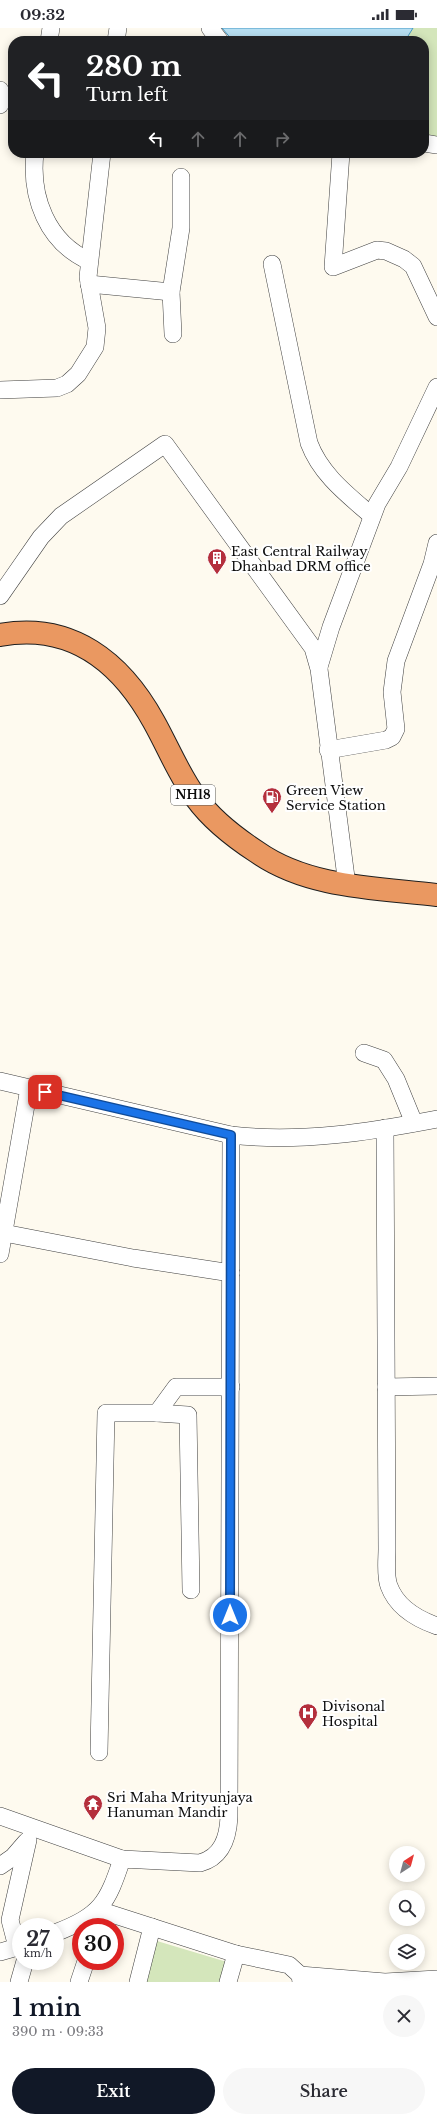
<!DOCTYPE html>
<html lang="en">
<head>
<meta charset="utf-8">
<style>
	body { margin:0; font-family:"Libre Baskerville",serif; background:#f7f7f7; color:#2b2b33; height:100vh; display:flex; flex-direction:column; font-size:15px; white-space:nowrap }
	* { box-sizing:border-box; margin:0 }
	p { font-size:13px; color:#7c7c81 }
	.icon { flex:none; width:22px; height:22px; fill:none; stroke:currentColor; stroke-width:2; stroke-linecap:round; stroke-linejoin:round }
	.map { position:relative; height:1954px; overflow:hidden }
	.drawer { display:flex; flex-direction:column; background:#fff; flex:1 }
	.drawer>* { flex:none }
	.top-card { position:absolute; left:8px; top:8px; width:421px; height:122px; border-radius:16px; box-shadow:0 2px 10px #0003; background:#202124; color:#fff; overflow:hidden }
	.needle { width:26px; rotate:36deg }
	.buttons { position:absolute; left:389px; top:1818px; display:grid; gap:8px }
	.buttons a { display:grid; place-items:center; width:36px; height:36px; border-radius:50%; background:#fff; box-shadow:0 2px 10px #0003; font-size:20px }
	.speed { position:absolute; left:12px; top:1890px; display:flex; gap:8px; font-size:20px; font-weight:700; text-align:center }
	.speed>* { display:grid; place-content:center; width:52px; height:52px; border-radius:50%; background:#fff; box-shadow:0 2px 10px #0003; line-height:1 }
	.speed small { font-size:10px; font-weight:400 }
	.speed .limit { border:6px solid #d22; background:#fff; color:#111 }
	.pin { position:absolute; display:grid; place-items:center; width:34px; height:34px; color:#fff; margin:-17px; border-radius:8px; box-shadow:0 2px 6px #0006 }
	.me { position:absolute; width:44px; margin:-22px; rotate:0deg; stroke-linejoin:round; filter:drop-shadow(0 0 3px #0008) }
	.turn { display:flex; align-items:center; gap:14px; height:84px; padding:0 12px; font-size:18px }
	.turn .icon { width:52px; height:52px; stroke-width:2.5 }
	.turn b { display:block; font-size:28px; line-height:34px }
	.lanes { display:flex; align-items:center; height:38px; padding:0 12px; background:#0003; justify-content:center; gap:20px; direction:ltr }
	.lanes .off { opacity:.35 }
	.round { display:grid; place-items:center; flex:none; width:42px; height:42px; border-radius:21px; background:#f7f7f7 }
	.overview { display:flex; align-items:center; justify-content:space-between; height:68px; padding:0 12px }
	h1 { font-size:24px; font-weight:600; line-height:30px; color:#111827 }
	.action { display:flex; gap:8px; margin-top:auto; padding:8px 12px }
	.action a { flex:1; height:46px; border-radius:24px; background:#111827; color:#fff; font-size:16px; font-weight:600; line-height:46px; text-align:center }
	.action a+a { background:#f7f7f7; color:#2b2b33 }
	.status { display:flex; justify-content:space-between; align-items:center; height:28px; padding:0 20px; background:#fff; direction:ltr }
	.status svg { height:11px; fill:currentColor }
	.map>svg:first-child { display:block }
	.green { fill:#d4e6bb }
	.water { fill:#b7dff2; stroke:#4397c4 }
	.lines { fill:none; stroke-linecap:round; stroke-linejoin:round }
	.minor-casing { stroke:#404040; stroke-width:18 }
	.highway-casing { stroke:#1e1e1e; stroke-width:24 }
	.minor { stroke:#fff; stroke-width:17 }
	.highway { stroke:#ea9861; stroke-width:22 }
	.route-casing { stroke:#114b97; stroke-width:10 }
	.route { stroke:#1a73e8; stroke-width:7 }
	.labels { text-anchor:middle; stroke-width:4; stroke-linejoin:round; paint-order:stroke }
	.shield { fill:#fff; stroke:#565656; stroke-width:1 }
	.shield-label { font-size:12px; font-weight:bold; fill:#0d0d0d }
	.poi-label { font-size:13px; fill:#0d0d0d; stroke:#fff; text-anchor:start }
</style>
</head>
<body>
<div class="status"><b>09:32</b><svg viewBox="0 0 49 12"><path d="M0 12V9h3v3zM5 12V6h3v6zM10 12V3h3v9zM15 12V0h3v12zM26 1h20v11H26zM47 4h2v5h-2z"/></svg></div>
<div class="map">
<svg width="437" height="1954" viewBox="0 0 437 1954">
	<rect width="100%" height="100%" fill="#fefaef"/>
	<g class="green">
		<polygon points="413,0 437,0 437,109 424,106 424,13 405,13"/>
		<polygon points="157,1913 227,1934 221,1954 145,1954"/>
	</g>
	<polygon class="water" points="222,0 413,0 405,13 233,13"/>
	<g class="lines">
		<g class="minor-casing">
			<g id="minor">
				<polyline points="210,0 220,13"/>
				<polyline points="49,13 51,0"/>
				<polyline points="116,13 118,0"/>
				<polyline points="0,62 0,77"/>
				<polyline points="424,115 437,117"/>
				<path d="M35 125C30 169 47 214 89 233"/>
				<polyline points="341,125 333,239 377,222 386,223 404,231 413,238 437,289"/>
				<path d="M272 236 309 415C321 447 348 467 372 488"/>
				<polyline points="89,256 171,264"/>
				<polyline points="173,306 171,264 181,200 181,149"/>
				<polyline points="0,362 57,360 67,356 78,346 95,319 97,300 88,249 102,125"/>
				<polyline points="0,568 41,509 61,488 165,416 313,620 319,641 347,857"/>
				<polyline points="319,639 331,599 377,476 399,439 437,359"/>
				<polyline points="328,722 386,712 392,709 396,701 392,664 396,633 432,536 437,515"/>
				<polyline points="364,1025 384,1032 396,1051 414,1095"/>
				<path d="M0 1053 231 1107C300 1115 369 1104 437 1091"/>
				<path d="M385 1100 387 1521C387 1532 385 1548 389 1558 397 1580 417 1591 437 1598"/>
				<polyline points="4,1205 133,1230 231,1245"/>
				<polyline points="0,1226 29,1060"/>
				<polyline points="386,1359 437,1358"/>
				<polyline points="157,1385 188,1387 191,1562"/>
				<polyline points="99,1724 106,1385 157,1385 176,1359 231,1359"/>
				<polyline points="0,1788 122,1831"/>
				<polyline points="0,1838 13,1829 26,1814"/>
				<polyline points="99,1882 236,1926 289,1937 300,1947 301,1954"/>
				<path d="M55 1905C101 1887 107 1876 122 1831L200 1835C222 1829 228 1810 229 1789L231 1107"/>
				<polyline points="17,1919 10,1892 28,1812"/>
				<polyline points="0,1924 21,1918"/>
				<polyline points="300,1947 385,1954 437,1951"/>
				<polyline points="19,1954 25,1933"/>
				<polyline points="79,1954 86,1933"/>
				<polyline points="138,1954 152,1899"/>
				<polyline points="228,1954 236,1926"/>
			</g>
		</g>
		<g class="highway-casing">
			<path id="highway" d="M0 607C71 594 121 634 154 694 168 719 179 747 196 770 212 792 234 809 257 824 308 860 377 860 437 867"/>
		</g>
		<use href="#minor" class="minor"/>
		<use href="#highway" class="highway"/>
	</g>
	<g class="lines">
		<g class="route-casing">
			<polyline id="route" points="45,1064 231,1107 230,1587"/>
		</g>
		<use href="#route" class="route"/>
	</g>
	<defs>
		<g id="building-pin" transform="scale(1)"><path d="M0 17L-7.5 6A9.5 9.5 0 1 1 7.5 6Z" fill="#b42f3c" stroke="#fff"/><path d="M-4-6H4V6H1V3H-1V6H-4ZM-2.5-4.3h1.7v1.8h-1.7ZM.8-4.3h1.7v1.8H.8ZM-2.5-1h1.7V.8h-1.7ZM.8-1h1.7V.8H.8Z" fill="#fff"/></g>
		<g id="fuel-pin" transform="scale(1)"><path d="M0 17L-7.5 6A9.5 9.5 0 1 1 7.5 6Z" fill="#b42f3c" stroke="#fff"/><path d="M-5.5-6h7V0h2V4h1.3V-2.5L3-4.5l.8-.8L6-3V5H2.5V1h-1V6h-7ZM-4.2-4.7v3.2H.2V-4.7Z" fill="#fff"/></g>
		<g id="hospital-pin" transform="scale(1)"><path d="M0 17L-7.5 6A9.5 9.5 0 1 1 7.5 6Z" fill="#b42f3c" stroke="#fff"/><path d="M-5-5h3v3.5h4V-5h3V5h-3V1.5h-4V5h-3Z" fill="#fff"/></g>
		<g id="temple-pin" transform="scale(1)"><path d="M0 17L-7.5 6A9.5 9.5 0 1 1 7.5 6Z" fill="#b42f3c" stroke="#fff"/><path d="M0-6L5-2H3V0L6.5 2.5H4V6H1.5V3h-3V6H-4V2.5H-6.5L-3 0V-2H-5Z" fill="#fff"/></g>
	</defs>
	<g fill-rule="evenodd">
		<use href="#building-pin" x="217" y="530"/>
		<use href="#fuel-pin" x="272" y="769"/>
		<use href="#hospital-pin" x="308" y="1685"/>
		<use href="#temple-pin" x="93" y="1776"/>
	</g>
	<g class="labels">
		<rect class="shield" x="171" y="757" width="44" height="20" rx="3"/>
		<g class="shield-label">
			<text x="193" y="771">NH18</text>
		</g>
		<g class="poi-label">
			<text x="231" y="528">East Central Railway<tspan x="231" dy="15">Dhanbad DRM office</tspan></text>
			<text x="286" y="767">Green View<tspan x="286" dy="15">Service Station</tspan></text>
			<text x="322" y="1683">Divisonal<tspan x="322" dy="15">Hospital</tspan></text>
			<text x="107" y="1774">Sri Maha Mrityunjaya<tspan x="107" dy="15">Hanuman Mandir</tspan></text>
		</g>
	</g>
</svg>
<div class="buttons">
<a><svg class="needle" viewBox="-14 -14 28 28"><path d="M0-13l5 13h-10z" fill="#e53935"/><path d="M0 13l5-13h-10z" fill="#7c7c81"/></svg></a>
<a><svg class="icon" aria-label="search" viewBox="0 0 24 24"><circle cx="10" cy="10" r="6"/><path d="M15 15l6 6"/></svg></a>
<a><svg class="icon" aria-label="layers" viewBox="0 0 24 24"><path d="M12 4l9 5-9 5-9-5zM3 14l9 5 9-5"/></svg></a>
</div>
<div class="speed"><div>27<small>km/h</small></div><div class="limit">30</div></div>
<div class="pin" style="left:45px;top:1064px;background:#d93025"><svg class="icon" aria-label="arrive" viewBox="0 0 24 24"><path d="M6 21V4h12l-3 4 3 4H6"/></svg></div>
<svg class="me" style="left:230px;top:1587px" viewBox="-20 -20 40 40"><circle r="17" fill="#1a73e8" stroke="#fff" stroke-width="3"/><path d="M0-11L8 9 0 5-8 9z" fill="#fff"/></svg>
<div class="top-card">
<div class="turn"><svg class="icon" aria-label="left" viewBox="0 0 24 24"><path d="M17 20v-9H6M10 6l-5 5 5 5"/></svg><div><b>280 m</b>Turn left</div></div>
<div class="lanes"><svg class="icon" aria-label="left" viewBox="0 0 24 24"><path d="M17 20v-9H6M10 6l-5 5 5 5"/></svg><svg class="icon off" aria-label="ahead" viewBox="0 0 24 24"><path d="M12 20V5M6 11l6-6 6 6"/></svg><svg class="icon off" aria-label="ahead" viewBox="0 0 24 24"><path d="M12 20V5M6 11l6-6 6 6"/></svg><svg class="icon off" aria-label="right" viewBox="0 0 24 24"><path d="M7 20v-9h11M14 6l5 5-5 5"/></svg></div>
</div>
</div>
<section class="drawer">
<div class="overview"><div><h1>1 min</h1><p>390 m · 09:33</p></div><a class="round"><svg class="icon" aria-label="close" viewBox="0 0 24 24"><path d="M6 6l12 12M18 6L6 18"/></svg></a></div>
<div class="action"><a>Exit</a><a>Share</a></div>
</section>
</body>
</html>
